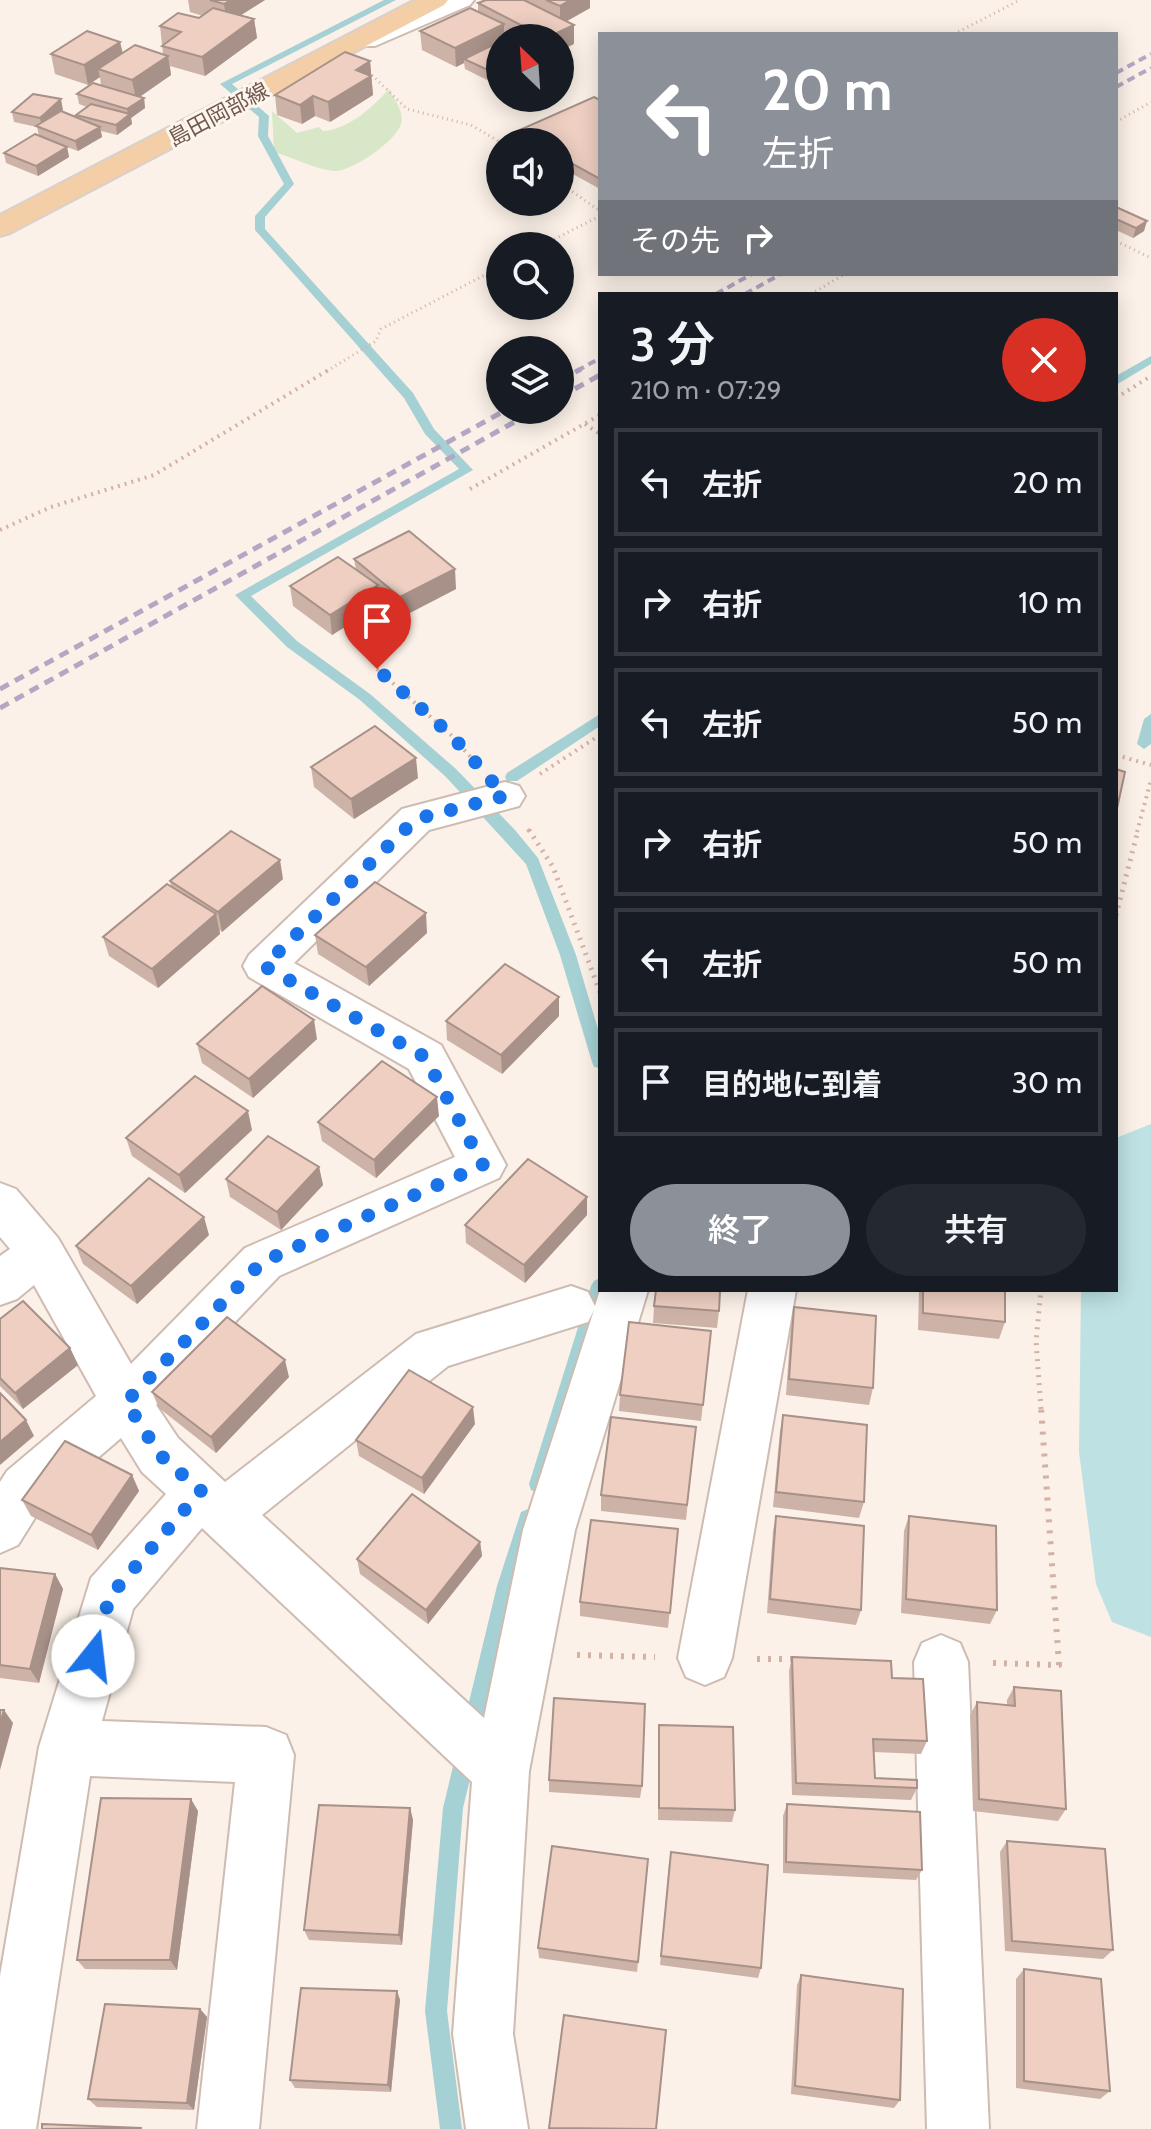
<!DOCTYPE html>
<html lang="ja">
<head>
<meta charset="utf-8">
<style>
	body { margin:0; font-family:Cabin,"Noto Sans JP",sans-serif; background:#242831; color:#f1f3f6; height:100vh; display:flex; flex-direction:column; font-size:30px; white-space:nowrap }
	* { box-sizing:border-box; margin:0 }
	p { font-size:26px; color:#9ea1a6 }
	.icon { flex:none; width:44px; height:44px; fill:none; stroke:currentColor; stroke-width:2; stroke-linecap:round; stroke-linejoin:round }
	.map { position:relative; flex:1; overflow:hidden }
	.sheet { position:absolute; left:598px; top:292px; width:520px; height:1000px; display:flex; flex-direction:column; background:#171b24; border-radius:0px; box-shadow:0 4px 20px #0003 }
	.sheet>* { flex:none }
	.guide { position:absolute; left:598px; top:32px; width:520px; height:244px; border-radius:0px; box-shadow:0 4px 20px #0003; background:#8c9099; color:#fff; overflow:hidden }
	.needle { width:52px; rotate:335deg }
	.controls { position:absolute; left:486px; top:24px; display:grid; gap:16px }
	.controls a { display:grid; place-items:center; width:88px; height:88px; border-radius:50%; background:#171b24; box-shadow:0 4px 20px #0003; font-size:40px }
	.pin { position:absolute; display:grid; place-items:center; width:68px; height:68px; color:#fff; margin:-82px -34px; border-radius:50% 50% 50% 0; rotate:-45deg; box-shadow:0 0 8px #0007 }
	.pin .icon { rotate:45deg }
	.me { position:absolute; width:88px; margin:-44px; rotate:16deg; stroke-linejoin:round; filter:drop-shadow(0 0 6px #0008) }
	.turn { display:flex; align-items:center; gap:28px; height:168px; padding:0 32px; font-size:36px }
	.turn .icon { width:104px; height:104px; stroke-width:2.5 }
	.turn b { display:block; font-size:56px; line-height:68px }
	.then { display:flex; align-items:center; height:76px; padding:0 32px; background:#0003; gap:16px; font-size:30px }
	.round { display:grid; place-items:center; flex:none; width:84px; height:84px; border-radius:42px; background:#242831 }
	.head { display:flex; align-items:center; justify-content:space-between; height:136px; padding:0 32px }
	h1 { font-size:48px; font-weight:600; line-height:60px }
	.primary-button { display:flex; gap:16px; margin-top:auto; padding:16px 32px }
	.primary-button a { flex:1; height:92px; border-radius:48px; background:#8c9099; color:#fff; font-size:32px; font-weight:600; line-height:92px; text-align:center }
	.primary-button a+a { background:#242831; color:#f1f3f6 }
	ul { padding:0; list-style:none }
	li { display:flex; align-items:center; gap:24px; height:108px; margin:0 16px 12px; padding:0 16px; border:4px solid #363941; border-radius:0px }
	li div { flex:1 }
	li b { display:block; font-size:30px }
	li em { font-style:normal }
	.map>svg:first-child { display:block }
	.green { fill:#d8e7c7 }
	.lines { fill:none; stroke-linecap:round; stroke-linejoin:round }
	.stream { fill:#a5d1d4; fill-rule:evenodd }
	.river { fill:#bee1e3; fill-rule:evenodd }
	.minor-casing { stroke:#cebbb2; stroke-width:4 }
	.major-casing { stroke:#d8d0cd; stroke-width:4 }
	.path-far3 { stroke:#d3b2a5; stroke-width:3; stroke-dasharray:1 4; stroke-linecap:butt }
	.path-far2 { stroke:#d3b2a5; stroke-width:4; stroke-dasharray:2 5; stroke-linecap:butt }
	.path-far1 { stroke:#d3b2a5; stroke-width:5; stroke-dasharray:2 6; stroke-linecap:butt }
	.path { stroke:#d3b2a5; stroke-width:6; stroke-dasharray:3 8; stroke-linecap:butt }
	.minor { fill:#fff; fill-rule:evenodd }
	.major { fill:#f3cea7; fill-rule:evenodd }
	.rail-far1 { stroke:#b3a7c4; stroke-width:4; stroke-dasharray:8 5; stroke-linecap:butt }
	.rail { stroke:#b3a7c4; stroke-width:5; stroke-dasharray:10 7; stroke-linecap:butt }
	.wall { fill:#cdb2a7 }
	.shaded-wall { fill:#a79188 }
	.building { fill:#eecfc2; stroke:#a79188; stroke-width:2 }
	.route { stroke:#1a73e8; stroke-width:14; stroke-dasharray:0 25.2 }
	.labels { text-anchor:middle; stroke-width:6; stroke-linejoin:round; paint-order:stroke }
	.far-street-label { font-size:22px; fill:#72574e; stroke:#fdf6ee }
</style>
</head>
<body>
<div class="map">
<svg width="1151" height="2129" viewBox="0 0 1151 2129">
	<rect width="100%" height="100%" fill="#fbf1e8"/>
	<path class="green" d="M389 89C394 99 405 113 401 124 396 141 353 171 335 171 317 170 292 157 274 152L272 111 297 133 319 127 323 131C349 129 372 108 389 89Z"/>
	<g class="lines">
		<g class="stream">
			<polygon points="384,0 396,0 232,84 269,116 268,136 294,184 265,217 265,229 413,393 434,429 473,470 251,596 297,641 370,694 456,769 515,830 538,858 576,955 600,1036 600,1068 594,1067 592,1062 560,955 526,864 446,777 360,700 287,647 235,595 459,469 425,434 404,398 255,230 255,216 284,184 258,136 259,117 220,84"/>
			<polygon points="1151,356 1151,364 1116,385 1116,376"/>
			<polygon points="600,714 600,726 517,781 507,781 505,777 507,773"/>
			<polygon points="1151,714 1151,744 1144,749 1137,744 1144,719"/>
			<polygon points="600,1278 600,1290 607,1290 547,1484 545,1490 538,1493 531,1490 529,1484 591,1286 594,1281"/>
			<polygon points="528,1509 535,1512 537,1518 517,1586 482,1731 479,1738 472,1741 465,1738 462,1731 497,1586 519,1518 521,1512"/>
			<polygon points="466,1744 473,1747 476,1754 463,1808 447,2011 462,2129 440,2129 425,2011 443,1808 456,1754 459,1747"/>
		</g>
		<polygon class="river" points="1151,1124 1151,1637 1112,1622 1096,1584 1079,1452 1081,1290 1116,1290 1116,1138"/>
		<g class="minor-casing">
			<g id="minor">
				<polygon points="439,0 474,0 470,5 375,46 357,46 353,40 357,34"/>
				<path d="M505 782 519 786 525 796 519 806 429 830 294 963 441 1045 506 1165 499 1178 279 1276 156 1405 178 1438 225 1482 416 1334 571 1286 588 1292 595 1306 600 1290H648L575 1530 529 1771 513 2034 528 2129H466L453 2034 472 1782 202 1528 133 1609 102 1721 266 1727 286 1735 294 1755 259 2129H197L235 1782 90 1776 36 2129H0V1976L39 1747 91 1578 166 1494 142 1472 121 1438 43 1505 18 1545 0 1553V1482L7 1471 96 1396 34 1285 17 1299 0 1305V1256L10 1249 0 1237V1183L16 1189 58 1238 131 1364 245 1248 455 1157 409 1069 249 977 243 966 249 955 402 809ZM594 1310 523 1530 484 1718 262 1515 448 1366 588 1322Z"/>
				<polygon points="748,1290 796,1290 732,1658 724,1677 705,1685 686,1677 678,1658"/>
				<polygon points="941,1635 960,1643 968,1662 989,2129 927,2129 914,1662 922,1643"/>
			</g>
		</g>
		<g class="major-casing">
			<polygon id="major" points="415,0 448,0 444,5 10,233 0,236 0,215"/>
		</g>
		<g class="path-far3">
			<polyline points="954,34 1020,0"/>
			<polyline points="372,75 407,109 471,125 500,142"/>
			<polyline points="1116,122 1151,102"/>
			<polyline points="560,183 600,211"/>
			<polyline points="1116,241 1151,258"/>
			<polyline points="541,246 600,216"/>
			<polyline points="811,294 845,274"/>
			<polyline points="327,371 376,341 381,329 500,267"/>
		</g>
		<g class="path-far2">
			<polyline points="1116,398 1151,376"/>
			<polyline points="585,424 600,434"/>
			<polyline points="470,489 600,415"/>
			<polyline points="0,530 51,507 154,475 330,369"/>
			<polyline points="377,669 452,736 475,762"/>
			<polyline points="1116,755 1151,765"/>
			<polyline points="540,774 600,735"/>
			<polyline points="528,829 530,832"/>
			<polyline points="1137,832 1151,780"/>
		</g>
		<g class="path-far1">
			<polyline points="529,830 553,867 600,992"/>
			<polyline points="1116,915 1138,830"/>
			<polyline points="1041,1409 1036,1341 1041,1290"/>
		</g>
		<g class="path">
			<polyline points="577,1655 655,1657"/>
			<polyline points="757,1659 795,1659"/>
			<polyline points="993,1663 1059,1665 1041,1407"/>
		</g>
		<use href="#minor" class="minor"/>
		<use href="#major" class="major"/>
		<g class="rail-far1">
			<polyline points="1116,73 1151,54"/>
			<polyline points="1116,87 1151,68"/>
			<polyline points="716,294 752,274"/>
			<polyline points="745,294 781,274"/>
			<polyline points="577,371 600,358"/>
		</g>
		<g class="rail">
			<polyline points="560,380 581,369"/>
			<polyline points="560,397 600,375"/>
			<polyline points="0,689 506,410"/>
			<polyline points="0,708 536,410"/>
		</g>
	</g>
	<g class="wall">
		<polygon points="188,0 265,0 240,15 254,19 257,38 205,76 170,66 171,75 140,97 144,98 145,108 131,118 132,124 117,135 101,131 102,137 78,151 67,147 69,157 38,176 6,163 4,153 39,136 37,127 14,122 12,112 63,110 61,111 77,118 76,115 87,107 79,104 77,94 101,85 100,77 88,85 55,74 51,54 120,42 123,53 163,54 160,26 199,18 203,16 190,12"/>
		<polygon points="486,0 590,0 590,8 567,21 574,44 560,38 509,38 504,36 504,38 500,38 500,77 491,82 465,69 464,63 456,67 422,50 420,31 478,12 478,3"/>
		<polygon points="370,61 373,95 330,122 315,116 302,124 277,115 275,95"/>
		<polygon points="600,100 600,189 560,167 560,142 515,142 515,132"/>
		<polygon points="1116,207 1144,231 1133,238 1116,230"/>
		<polygon points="354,559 456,589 402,617 379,598 380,605 332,635 293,606 290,586 356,570"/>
		<polygon points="311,767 418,778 354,819 314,787"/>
		<polygon points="283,879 222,932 220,930 220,934 158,988 109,956 103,937 171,886 170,881"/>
		<polygon points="427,933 369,986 318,954 315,935"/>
		<polygon points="559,997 559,1016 502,1074 447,1040 446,1021"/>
		<polygon points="317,1039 253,1098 202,1063 197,1044"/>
		<polygon points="439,1116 376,1178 322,1141 318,1122"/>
		<polygon points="252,1130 185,1193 132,1156 126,1138"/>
		<polygon points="319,1167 323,1185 281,1230 230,1197 226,1179"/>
		<polygon points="587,1215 525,1283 466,1243 465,1225"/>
		<polygon points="209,1235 137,1304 83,1264 76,1246"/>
		<polygon points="919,1290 1005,1290 1005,1322 999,1339 918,1330"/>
		<polygon points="654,1306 719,1311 717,1328 653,1323"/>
		<polygon points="794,1307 873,1388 869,1405 786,1395 791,1324"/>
		<polygon points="0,1319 70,1348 78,1365 23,1409 0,1386"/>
		<polygon points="711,1331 701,1421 619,1411 620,1395"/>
		<polygon points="289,1377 216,1453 159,1408 152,1392"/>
		<polygon points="783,1415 864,1502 859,1518 773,1507 780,1431"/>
		<polygon points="475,1424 424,1494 359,1456 356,1440"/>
		<polygon points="696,1427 686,1520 601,1511 601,1495"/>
		<polygon points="132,1475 139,1491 98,1550 31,1516 22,1500"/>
		<polygon points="776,1516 861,1610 856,1625 767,1613 773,1531"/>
		<polygon points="909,1516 997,1610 990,1624 901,1613 904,1531"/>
		<polygon points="678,1529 668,1628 580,1616 580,1602"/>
		<polygon points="480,1542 482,1556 428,1624 360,1574 357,1559"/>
		<polygon points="0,1568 55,1574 63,1589 39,1683 0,1678"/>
		<polygon points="792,1657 892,1678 927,1741 921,1754 874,1752 875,1778 917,1788 911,1800 792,1795 789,1671"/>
		<polygon points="1014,1687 1066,1809 1058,1821 973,1811 970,1715 977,1702 1007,1705 1007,1700"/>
		<polygon points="659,1725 735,1810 732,1822 658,1820 658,1738"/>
		<polygon points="549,1780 642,1786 640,1798 549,1792"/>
		<polygon points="787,1804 922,1870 916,1880 783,1873 783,1816"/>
		<polygon points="410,1808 413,1820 402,1945 309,1940 304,1930"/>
		<polygon points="198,1811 177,1970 85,1969 77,1960"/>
		<polygon points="1007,1841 1113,1950 1103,1959 1005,1951 1000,1852"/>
		<polygon points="648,1859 637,1972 539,1958 538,1948"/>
		<polygon points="669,1863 761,1968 758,1978 660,1965"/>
		<polygon points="1024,1969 1110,2091 1100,2099 1016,2088 1016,1979"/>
		<polygon points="801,1975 900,2100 894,2108 791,2094 797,1985"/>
		<polygon points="397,1991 400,2000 391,2092 295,2088 290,2080"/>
		<polygon points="200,2009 207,2017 194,2110 97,2107 88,2099"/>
	</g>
	<g class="shaded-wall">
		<polygon points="231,0 265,0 227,24 224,4"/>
		<polygon points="570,0 590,0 590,8 560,25 560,6"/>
		<polygon points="254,19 257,38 205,76 202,57"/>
		<polygon points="504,24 504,38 500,38 500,46 464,59 464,63 456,67 455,48"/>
		<polygon points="574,25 574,44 560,51 560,38 546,38"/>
		<polygon points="120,42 124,61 98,69 100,77 88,85 84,65"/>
		<polygon points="168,56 171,75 136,99 132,80"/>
		<polygon points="370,61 373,95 330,122 328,102 356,70"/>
		<polygon points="500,67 500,77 491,82 490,71"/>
		<polygon points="313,96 315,116 302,124 300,105"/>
		<polygon points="144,98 145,108 131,118 132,124 117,135 116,125 128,115 127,109"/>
		<polygon points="61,99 63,110 42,128 40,118"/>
		<polygon points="100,127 102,137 78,151 75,141"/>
		<polygon points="67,147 69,157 38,176 36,166"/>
		<polygon points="1147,221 1144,231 1133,238 1136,228"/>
		<polygon points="455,569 456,589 402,617 400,597"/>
		<polygon points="378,585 380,605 332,635 330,615"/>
		<polygon points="416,758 418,778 354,819 351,799"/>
		<polygon points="280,860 283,879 222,932 218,912"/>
		<polygon points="426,913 427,933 369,986 366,967"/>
		<polygon points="216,914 220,934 158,988 152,969"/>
		<polygon points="559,997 559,1016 502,1074 501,1055"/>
		<polygon points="314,1020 317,1039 253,1098 249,1079"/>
		<polygon points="437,1097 439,1116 376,1178 374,1160"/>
		<polygon points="248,1111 252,1130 185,1193 179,1175"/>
		<polygon points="319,1167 323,1185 281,1230 277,1212"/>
		<polygon points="587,1197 587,1215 525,1283 524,1265"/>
		<polygon points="204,1217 209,1235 137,1304 131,1286"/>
		<polygon points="70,1348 78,1365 23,1409 15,1393"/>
		<polygon points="285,1360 289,1377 216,1453 211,1437"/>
		<polygon points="473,1407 475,1424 424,1494 422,1478"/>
		<polygon points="26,1420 34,1436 0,1465 0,1442"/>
		<polygon points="132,1475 139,1491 98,1550 91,1535"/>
		<polygon points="480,1542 482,1556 428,1624 426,1610"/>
		<polygon points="55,1574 63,1589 39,1683 30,1669"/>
		<polygon points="4,1710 13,1723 0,1770 0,1724"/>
		<polygon points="191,1799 198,1811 177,1970 170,1960"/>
		<polygon points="410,1808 413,1820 402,1945 399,1935"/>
		<polygon points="397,1991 400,2000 391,2092 388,2085"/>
		<polygon points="200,2009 207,2017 194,2110 187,2103"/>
	</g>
	<g class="building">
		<polygon points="210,0 231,0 224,4"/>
		<polygon points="486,0 524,0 574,25 546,38 478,3"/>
		<polygon points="546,0 570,0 560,6"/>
		<polygon points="213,8 254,19 202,57 162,46 181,32 160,26 178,13 199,18"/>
		<polygon points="470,8 504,24 455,48 420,31"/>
		<polygon points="87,31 120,42 84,65 51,54"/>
		<polygon points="495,44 500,46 500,67 490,71 464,59"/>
		<polygon points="135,45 168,56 132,80 98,69"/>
		<polygon points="345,52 370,61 356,70 371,76 328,102 313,96 300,105 275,95"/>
		<polygon points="93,83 144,98 127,109 77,94"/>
		<polygon points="33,94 61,99 40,118 12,112"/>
		<polygon points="594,97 600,100 600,179 560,157 560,142 534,142 515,132"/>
		<polygon points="91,104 130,114 116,125 76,115"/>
		<polygon points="61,111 100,127 75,141 36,126"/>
		<polygon points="35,134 67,147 36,166 4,153"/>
		<polygon points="1116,207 1147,221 1136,228 1116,219"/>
		<polygon points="409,531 455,569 400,597 354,559"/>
		<polygon points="338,557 378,585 330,615 290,586"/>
		<polygon points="375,726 416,758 351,799 311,767"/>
		<polygon points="1116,769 1125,772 1116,813"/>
		<polygon points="231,831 280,860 218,912 170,881"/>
		<polygon points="375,882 426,913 366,967 315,935"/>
		<polygon points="167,884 216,914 152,969 103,937"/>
		<polygon points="505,964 559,997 501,1055 446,1021"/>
		<polygon points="262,986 314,1020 249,1079 197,1044"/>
		<polygon points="382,1061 437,1097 374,1160 318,1122"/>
		<polygon points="195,1076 248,1111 179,1175 126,1138"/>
		<polygon points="268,1136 319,1167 277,1212 226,1179"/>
		<polygon points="528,1159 587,1197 524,1265 465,1225"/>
		<polygon points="149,1178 204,1217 131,1286 76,1246"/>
		<polygon points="656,1290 720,1290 719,1311 654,1306"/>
		<polygon points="923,1290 1005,1290 1005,1322 923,1313"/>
		<polygon points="23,1301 70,1348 15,1393 0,1378 0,1319"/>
		<polygon points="794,1307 876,1316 873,1388 789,1379"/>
		<polygon points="227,1317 285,1360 211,1437 152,1392"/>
		<polygon points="629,1322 711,1331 703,1405 620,1395"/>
		<polygon points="409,1370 473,1407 422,1478 356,1440"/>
		<polygon points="0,1393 26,1420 0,1442"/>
		<polygon points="783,1415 867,1425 864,1502 776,1492"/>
		<polygon points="611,1417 696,1427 687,1505 601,1495"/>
		<polygon points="65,1441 132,1475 91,1535 22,1500"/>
		<polygon points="412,1494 480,1542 426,1610 357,1559"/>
		<polygon points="776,1516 864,1526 861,1610 770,1599"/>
		<polygon points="909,1516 996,1526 997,1610 906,1599"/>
		<polygon points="591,1520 678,1529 670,1613 580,1602"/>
		<polygon points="0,1568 55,1574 30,1669 0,1665"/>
		<polygon points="792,1657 891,1661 892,1678 923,1679 927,1741 873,1739 875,1778 917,1780 917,1788 796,1783"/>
		<polygon points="1014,1687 1061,1691 1066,1809 979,1799 977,1702 1015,1706"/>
		<polygon points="554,1698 645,1704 642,1786 549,1780"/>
		<polygon points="0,1710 4,1710 0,1724"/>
		<polygon points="659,1725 733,1727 735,1810 659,1808"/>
		<polygon points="101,1798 191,1799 170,1960 77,1960"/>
		<polygon points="787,1804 920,1812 922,1870 786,1862"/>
		<polygon points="319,1805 410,1808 399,1935 304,1930"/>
		<polygon points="1007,1841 1105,1849 1113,1950 1012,1941"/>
		<polygon points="552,1846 648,1859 638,1962 538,1948"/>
		<polygon points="671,1852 768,1865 761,1968 661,1956"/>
		<polygon points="1024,1969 1101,1979 1110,2091 1024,2081"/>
		<polygon points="801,1975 903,1989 900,2100 795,2086"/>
		<polygon points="301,1988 397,1991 388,2085 290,2080"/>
		<polygon points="105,2004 200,2009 187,2103 88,2099"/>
		<polygon points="564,2015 666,2030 656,2129 549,2128"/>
		<polygon points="42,2124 142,2128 42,2129"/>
	</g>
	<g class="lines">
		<polyline class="route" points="93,1656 110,1596 201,1491 160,1455 126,1402 262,1262 483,1165 425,1057 264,966 416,819 505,796 452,736 377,669"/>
	</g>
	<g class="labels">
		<g class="far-street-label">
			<text transform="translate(218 114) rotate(-28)" y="8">島田岡部線</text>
		</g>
	</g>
</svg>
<div class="controls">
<a><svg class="needle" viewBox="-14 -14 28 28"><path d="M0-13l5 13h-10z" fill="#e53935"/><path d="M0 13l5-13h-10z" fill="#9ea1a6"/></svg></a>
<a><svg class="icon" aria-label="sound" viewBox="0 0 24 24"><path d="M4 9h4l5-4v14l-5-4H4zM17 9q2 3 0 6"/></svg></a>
<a><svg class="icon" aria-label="search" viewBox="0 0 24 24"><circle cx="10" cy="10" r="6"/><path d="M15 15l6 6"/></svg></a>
<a><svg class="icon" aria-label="layers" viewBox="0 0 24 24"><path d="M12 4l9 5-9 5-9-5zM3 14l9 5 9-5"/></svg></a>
</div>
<div class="pin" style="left:377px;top:669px;background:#d93025"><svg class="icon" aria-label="arrive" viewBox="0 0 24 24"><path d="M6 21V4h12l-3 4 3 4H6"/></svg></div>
<svg class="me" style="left:93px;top:1656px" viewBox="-20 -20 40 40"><circle r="19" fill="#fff"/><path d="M0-13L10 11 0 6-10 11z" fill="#1a73e8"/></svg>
<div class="guide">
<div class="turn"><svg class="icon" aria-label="left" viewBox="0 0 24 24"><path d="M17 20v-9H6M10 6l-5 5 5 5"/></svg><div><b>20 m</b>左折</div></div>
<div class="then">その先<svg class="icon" aria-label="right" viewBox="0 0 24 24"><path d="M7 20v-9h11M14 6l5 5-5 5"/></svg></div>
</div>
<section class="sheet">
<div class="head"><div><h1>3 分</h1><p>210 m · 07:29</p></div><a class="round" style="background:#d93025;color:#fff"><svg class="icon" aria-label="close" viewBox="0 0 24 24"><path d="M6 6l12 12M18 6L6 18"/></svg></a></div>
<ul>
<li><svg class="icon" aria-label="left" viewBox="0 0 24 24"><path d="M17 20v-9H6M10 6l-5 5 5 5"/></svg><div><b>左折</b></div><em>20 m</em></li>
<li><svg class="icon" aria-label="right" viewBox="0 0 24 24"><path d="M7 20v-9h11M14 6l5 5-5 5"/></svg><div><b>右折</b></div><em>10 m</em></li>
<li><svg class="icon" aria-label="left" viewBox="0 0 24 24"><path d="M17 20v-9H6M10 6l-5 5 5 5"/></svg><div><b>左折</b></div><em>50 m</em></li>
<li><svg class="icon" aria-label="right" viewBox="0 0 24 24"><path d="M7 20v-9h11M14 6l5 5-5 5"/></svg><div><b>右折</b></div><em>50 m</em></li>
<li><svg class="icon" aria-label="left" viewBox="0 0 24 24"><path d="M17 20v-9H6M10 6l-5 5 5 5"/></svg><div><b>左折</b></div><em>50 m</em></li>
<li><svg class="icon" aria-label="arrive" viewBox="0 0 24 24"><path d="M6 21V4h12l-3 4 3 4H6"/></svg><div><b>目的地に到着</b></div><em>30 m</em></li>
</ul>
<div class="primary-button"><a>終了</a><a>共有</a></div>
</section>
</div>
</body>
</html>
